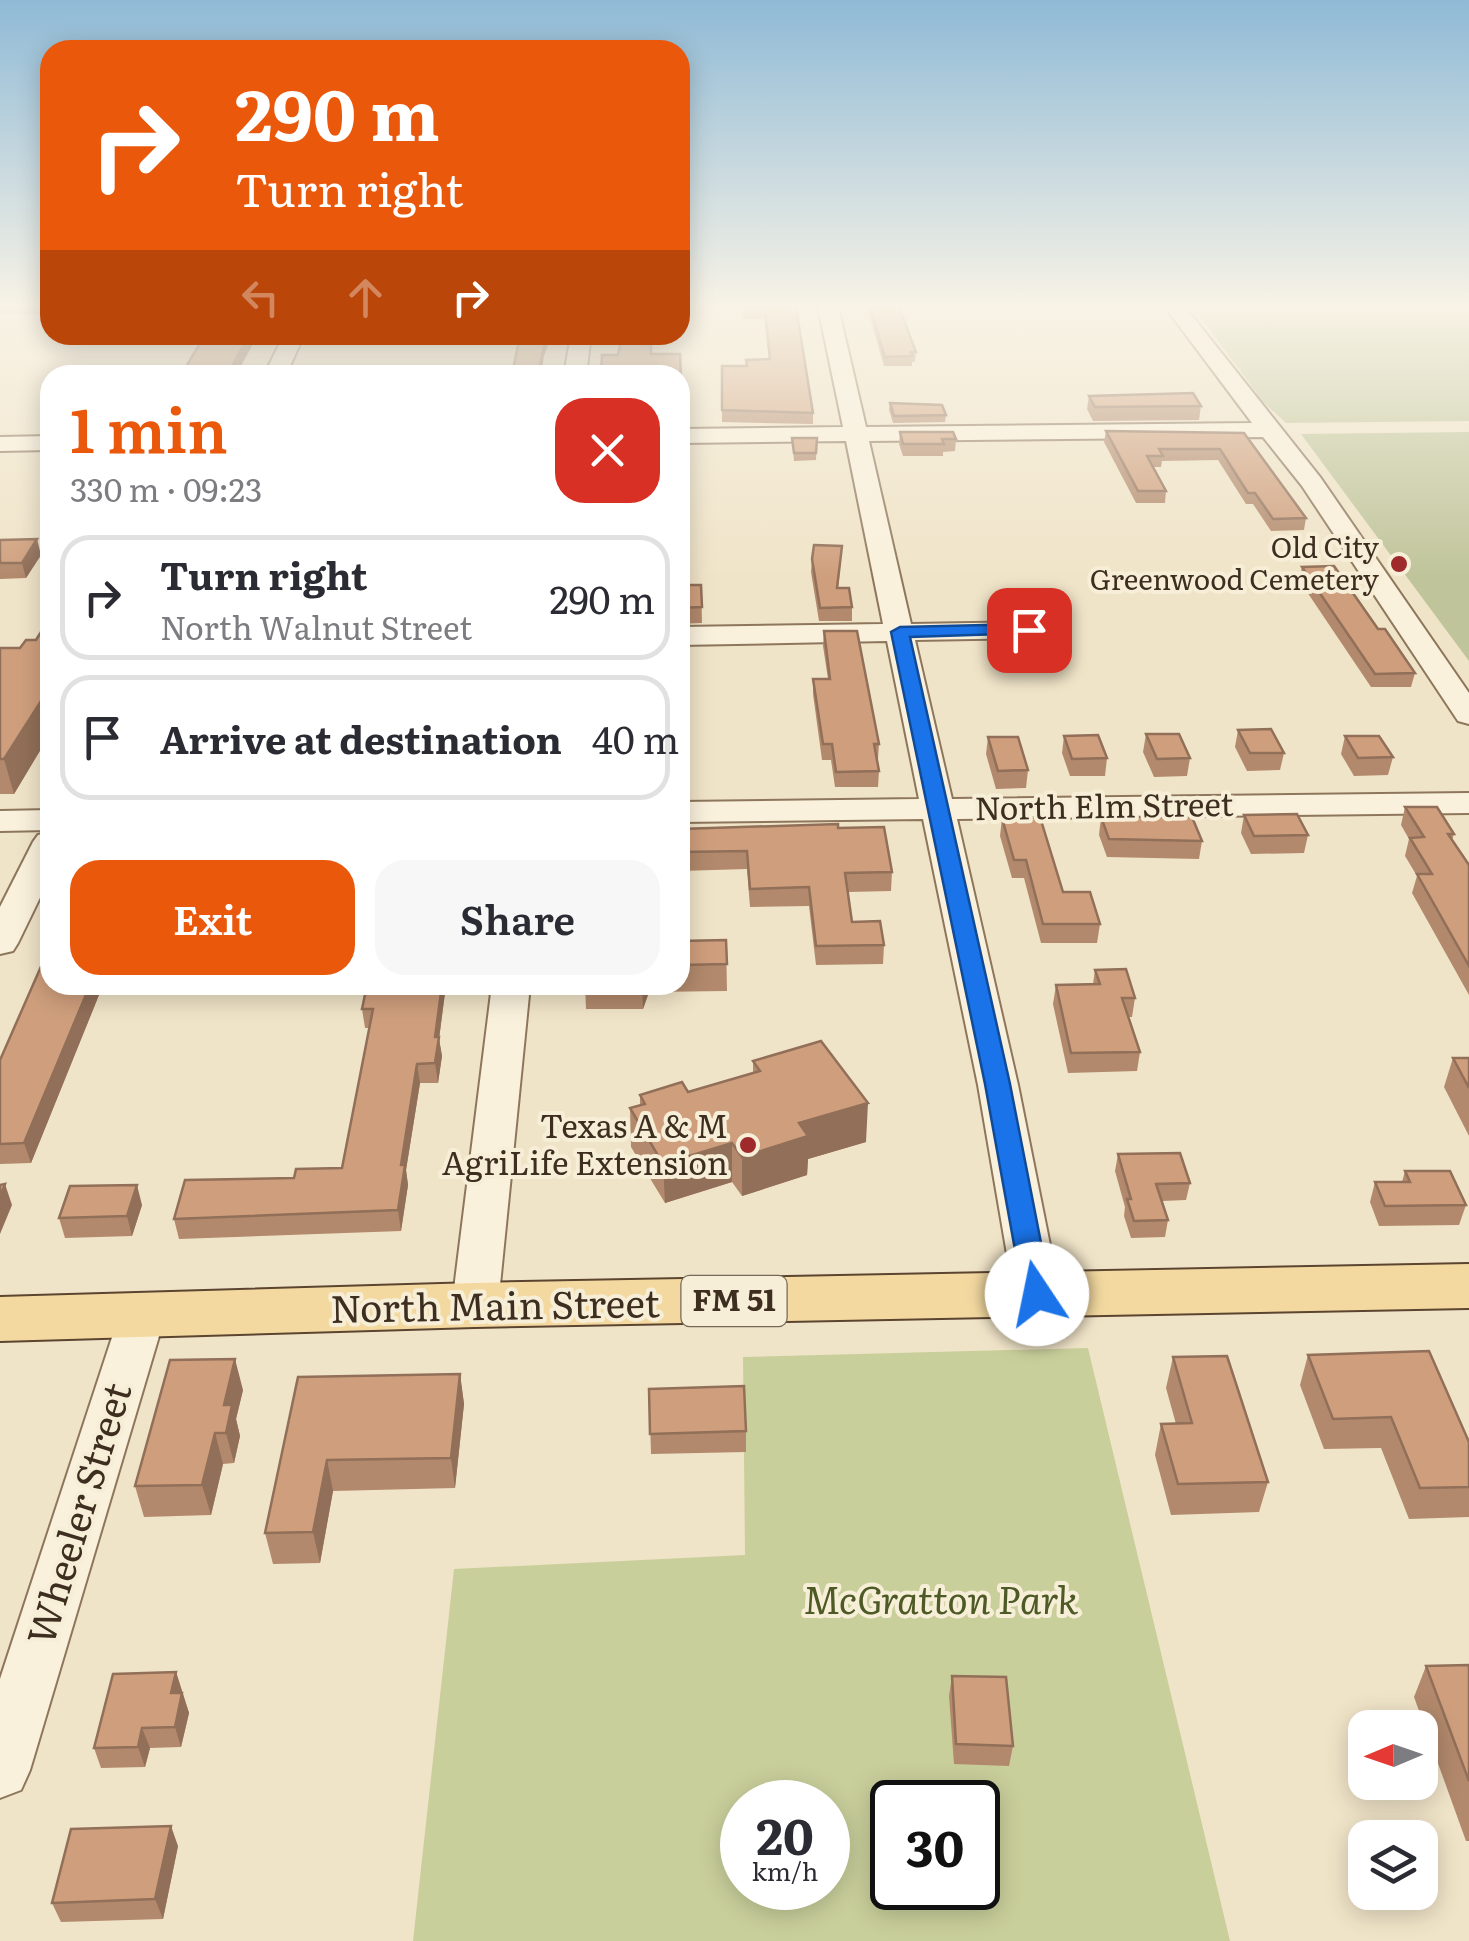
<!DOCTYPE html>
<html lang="en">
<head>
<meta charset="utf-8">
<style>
	body { margin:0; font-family:Literata,serif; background:#f7f7f7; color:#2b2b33; height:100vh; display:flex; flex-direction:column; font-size:38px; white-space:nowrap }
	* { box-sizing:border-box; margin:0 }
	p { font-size:32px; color:#7c7c81 }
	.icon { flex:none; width:55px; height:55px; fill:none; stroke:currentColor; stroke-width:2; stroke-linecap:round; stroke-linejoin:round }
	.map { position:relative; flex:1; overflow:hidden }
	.details { position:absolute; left:40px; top:365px; width:650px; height:630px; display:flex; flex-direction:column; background:#fff; border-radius:30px; box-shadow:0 5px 25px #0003 }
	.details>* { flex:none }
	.top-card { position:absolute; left:40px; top:40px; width:650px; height:305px; border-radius:30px; box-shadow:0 5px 25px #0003; background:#ea580c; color:#fff; overflow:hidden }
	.needle { width:65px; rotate:268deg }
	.buttons { position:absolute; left:1348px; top:1710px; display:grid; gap:20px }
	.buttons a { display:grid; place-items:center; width:90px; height:90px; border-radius:20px; background:#fff; box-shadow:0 5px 25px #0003; font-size:50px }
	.speed { position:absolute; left:720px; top:1780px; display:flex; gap:20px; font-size:50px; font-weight:700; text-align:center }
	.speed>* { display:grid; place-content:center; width:130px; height:130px; border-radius:50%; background:#fff; box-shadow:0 5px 25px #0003; line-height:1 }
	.speed small { font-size:25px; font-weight:400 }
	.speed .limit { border:5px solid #111; border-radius:15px; background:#fff; color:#111 }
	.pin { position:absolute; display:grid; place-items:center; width:85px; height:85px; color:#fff; margin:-42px; border-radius:20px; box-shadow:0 5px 15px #0006 }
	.me { position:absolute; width:110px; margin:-55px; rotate:349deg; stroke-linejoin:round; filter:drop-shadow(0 0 8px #0008) }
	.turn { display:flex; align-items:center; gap:35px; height:210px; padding:0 30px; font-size:45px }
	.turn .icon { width:130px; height:130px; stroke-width:2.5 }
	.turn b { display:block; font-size:70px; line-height:85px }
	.lanes { display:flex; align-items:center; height:95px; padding:0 30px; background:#0003; justify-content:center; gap:50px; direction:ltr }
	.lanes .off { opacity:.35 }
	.round { display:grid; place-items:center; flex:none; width:105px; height:105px; border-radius:30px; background:#f7f7f7 }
	.headline { display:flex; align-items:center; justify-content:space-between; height:170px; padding:0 30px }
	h1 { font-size:60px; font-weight:600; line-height:75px; color:#ea580c }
	.cta { display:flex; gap:20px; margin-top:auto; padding:20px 30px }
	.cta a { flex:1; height:115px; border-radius:30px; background:#ea580c; color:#fff; font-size:40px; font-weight:600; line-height:115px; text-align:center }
	.cta a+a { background:#f7f7f7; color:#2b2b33 }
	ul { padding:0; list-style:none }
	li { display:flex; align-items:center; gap:30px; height:125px; margin:0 20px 15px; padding:0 10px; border:5px solid #e1e1e2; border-radius:30px }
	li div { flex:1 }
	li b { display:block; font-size:38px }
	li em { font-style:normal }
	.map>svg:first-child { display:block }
	.green { fill:#c9cf9b; fill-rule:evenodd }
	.cemetery { fill:#bfc49a }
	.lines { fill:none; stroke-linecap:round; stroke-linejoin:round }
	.minor-casing { stroke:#8d765c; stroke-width:4 }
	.major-casing { stroke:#5b4430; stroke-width:4 }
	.minor { fill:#faf1dc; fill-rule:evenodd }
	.major { fill:#f3d9a0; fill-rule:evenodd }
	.wall { fill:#b2896c }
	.shaded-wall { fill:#916f58 }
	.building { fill:#cf9f7d; stroke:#916f58; stroke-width:2.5 }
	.route { fill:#1a73e8; stroke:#114b97; stroke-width:2.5 }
	.poi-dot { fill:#9e2a2b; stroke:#f7eed8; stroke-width:4 }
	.labels { text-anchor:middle; stroke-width:8; stroke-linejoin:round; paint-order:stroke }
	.far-poi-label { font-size:28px; fill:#3d2e20; stroke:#f7eed8; text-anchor:end }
	.shield { fill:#f7eed8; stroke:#756857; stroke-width:2.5 }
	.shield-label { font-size:30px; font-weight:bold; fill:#3d2e20 }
	.street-label { font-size:32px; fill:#3d2e20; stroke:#f7eed8 }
	.poi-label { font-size:32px; fill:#3d2e20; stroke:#f7eed8; text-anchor:end }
	.near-street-label { font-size:38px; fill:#3d2e20; stroke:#f7eed8 }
	.near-park-label { font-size:38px; font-style:italic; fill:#4d5a26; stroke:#f7eed8 }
</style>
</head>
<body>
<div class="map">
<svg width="1469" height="1941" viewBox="0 0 1469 1941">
	<rect width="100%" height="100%" fill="#f0e4c8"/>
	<path class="green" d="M1088 1348 1230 1941H413L454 1569 745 1555 743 1357ZM742 1802H828V1888H742ZM892 1802H978V1888H892Z"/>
	<g class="cemetery">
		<polygon points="1193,307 1469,307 1469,421 1286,423 1264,403"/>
		<polygon points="1469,432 1469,661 1301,434"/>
	</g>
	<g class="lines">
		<g class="minor-casing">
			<g id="minor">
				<polygon points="818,307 838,307 866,427 1252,423 1165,307 1185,307 1320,477 1469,693 1469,724 1458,721 1302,486 1263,437 869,441 911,624 1029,622 1039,624 1043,630 1039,636 1029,638 915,640 952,799 1469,793 1469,813 957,819 1018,1085 1060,1295 1053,1307 1037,1312 1021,1307 1014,1295 978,1085 923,819 680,822 680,802 919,799 887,641 680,645 680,627 883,624 846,441 680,443 680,429 843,427"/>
				<polygon points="284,335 304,335 286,375 264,375"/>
				<polygon points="571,335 591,335 586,375 564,375"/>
				<polygon points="50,436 50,450 0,451 0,437"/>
				<polygon points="50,810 50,830 0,831 0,811"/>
				<polygon points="50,832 50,877 18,943 13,951 0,954 0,907 33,842 38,835"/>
				<polygon points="492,985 530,985 498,1305 491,1317 475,1322 459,1317 452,1305"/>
				<polygon points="142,1298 159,1304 165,1316 30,1770 21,1790 0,1798 0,1679 119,1316 125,1304"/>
			</g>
		</g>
		<g class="major-casing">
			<polygon id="major" points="1469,1264 1469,1308 475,1327 0,1341 0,1297 475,1283"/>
		</g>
		<use href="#minor" class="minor"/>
		<use href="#major" class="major"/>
	</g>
	<g class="wall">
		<polygon points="0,307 50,307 50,314 0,313"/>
		<polygon points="742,307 796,307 813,413 813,424 722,422 722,366 746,366 769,359 764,319 743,319"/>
		<polygon points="867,307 899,307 916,352 915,362 912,362 912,366 884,366"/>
		<polygon points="1089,396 1201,406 1199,420 1093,421 1087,409"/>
		<polygon points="890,403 946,415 945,422 893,423 889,410"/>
		<polygon points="1106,431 1244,433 1306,518 1304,530 1271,531 1253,504 1246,504 1218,460 1162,461 1161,467 1153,467 1166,491 1165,503 1136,503 1104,442"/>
		<polygon points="900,432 956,439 955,451 943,452 943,456 903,456 899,444"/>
		<polygon points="792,438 817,438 816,460 794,461"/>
		<polygon points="0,540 41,555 26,578 0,579"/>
		<polygon points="812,559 841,559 838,588 852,607 852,621 819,621 811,572"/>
		<polygon points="1302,567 1378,629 1415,673 1411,687 1371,687 1299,580"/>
		<polygon points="680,585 701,585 702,623 680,624"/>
		<polygon points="824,631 879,744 878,759 877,759 879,771 878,787 835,787 831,760 822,760 813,694 813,679 828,679 823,646"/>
		<polygon points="50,632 50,734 14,794 0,794 0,648 20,648"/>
		<polygon points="1238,730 1284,753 1280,770 1247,771 1235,747"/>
		<polygon points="1146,734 1190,758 1187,776 1154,777 1143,752"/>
		<polygon points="1064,736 1107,758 1105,776 1070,776 1062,753"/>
		<polygon points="1345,736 1393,757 1388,775 1354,776 1341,754"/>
		<polygon points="988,737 1028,770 1026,788 996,789 986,754"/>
		<polygon points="1405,807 1454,834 1452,840 1469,865 1469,995 1412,893 1417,876 1405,856 1409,839 1401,825"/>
		<polygon points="1244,815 1308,835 1304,853 1251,854 1241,833"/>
		<polygon points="1101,817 1202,841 1199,859 1107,857 1099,835"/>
		<polygon points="1002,818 1063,892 1100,924 1097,943 1041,943 1024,878 1012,878 1000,836"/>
		<polygon points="838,828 892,872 891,891 848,892 852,922 884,945 883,964 816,965 809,906 750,907 747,869 680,871 680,829"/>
		<polygon points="726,940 727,991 649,992 643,1009 586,1009 585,985 680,985 680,941"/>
		<polygon points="1095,970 1135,998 1132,1017 1129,1017 1140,1052 1137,1071 1068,1073 1053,1004 1056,985 1093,984"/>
		<polygon points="50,985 103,985 31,1163 0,1164 0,1060"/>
		<polygon points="367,985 446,985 439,1039 442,1056 438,1083 420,1083 406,1170 408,1185 401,1231 179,1239 174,1219 294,1178 342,1168 369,1028 365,1028 362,1009"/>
		<polygon points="1453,1058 1469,1058 1469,1136 1444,1087"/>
		<polygon points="753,1061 866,1142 808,1159 807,1175 742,1196 732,1182 665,1203 631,1147 630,1108 640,1105 640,1095 688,1092 753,1073"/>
		<polygon points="1118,1154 1190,1183 1186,1200 1162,1201 1168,1220 1165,1237 1131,1238 1124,1216 1125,1207 1115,1171"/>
		<polygon points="1405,1171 1466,1205 1459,1225 1379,1226 1370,1202 1375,1182 1402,1182"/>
		<polygon points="142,1205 132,1236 65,1238 59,1218"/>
		<polygon points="1308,1355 1469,1442 1469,1517 1409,1519 1381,1448 1324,1449 1300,1385"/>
		<polygon points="1173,1357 1268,1482 1259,1512 1171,1515 1155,1455 1161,1424 1176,1424 1166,1388"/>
		<polygon points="460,1374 464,1404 455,1488 333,1491 320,1563 273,1564 265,1533 298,1377"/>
		<polygon points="649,1389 746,1431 746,1452 651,1454"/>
		<polygon points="243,1390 236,1419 240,1436 234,1463 223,1464 211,1515 144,1517 135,1486"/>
		<polygon points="1469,1665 1469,1841 1466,1841 1414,1697 1426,1666"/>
		<polygon points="176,1672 189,1713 181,1747 150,1748 145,1767 101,1768 94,1748"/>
		<polygon points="952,1676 1013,1746 1009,1766 954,1764 949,1696"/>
		<polygon points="178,1846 163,1919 61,1922 52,1903"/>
	</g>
	<g class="shaded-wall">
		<polygon points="249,335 258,335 236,375 227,375"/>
		<polygon points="547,335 552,335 544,356 541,375 538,375 544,345"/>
		<polygon points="37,539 41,555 26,578 22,563"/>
		<polygon points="50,687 50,734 14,794 4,759"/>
		<polygon points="90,985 103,985 31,1163 24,1143"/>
		<polygon points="442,985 446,985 439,1039 442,1056 438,1083 435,1063 435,1037"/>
		<polygon points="642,985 648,985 649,992 643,1009"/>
		<polygon points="417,1064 420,1083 406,1170 408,1185 401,1231 398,1210 401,1165"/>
		<polygon points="868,1103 866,1142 808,1159 807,1175 742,1196 742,1157 799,1123"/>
		<polygon points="732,1143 732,1182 665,1203 663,1164"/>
		<polygon points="5,1184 12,1205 0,1234 0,1197"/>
		<polygon points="137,1185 142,1205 132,1236 127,1216"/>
		<polygon points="235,1359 243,1390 236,1419 240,1436 234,1463 226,1433 224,1405"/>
		<polygon points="460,1374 464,1404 455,1488 451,1458"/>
		<polygon points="215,1433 223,1464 211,1515 202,1485"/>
		<polygon points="327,1460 333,1491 320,1563 313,1532"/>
		<polygon points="176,1672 189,1713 181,1747 175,1727 171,1693"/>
		<polygon points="142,1728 150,1748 145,1767 138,1747"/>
		<polygon points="171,1826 178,1846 163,1919 155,1899"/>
	</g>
	<g class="building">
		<polygon points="743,307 796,307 813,413 722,410 722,366 747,366 746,360 770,359 765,309 743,309"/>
		<polygon points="870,307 899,307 916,352 911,352 912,356 885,357"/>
		<polygon points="205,335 249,335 227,375 181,375"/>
		<polygon points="520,335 547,335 544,345 538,375 512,375"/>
		<polygon points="622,335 651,335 651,354 680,354 681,376 601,375 602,355 618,355"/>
		<polygon points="1193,393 1201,406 1095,407 1089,396"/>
		<polygon points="890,403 942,405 946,415 894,416"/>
		<polygon points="1106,431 1244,433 1306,518 1273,519 1255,493 1248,493 1220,449 1159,449 1163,456 1147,456 1166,491 1138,491"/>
		<polygon points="900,432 953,432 956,439 942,439 944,444 903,444"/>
		<polygon points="792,438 817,438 816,453 794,453"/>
		<polygon points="37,539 22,563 0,563 0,540"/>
		<polygon points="814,545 842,546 837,588 849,588 852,607 820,608 812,559"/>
		<polygon points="1334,566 1378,629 1385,629 1415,673 1375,674 1302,567"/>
		<polygon points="680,585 701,585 702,607 680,608"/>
		<polygon points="824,631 857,631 879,744 874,744 879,771 836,772 832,744 823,744 813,679 830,679"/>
		<polygon points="41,632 50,632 50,687 4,759 0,759 0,648 20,648 26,640 36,640"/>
		<polygon points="1271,729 1284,753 1250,753 1238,730"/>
		<polygon points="1146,734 1179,734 1190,758 1157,759"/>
		<polygon points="1098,735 1107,758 1072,759 1064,736"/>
		<polygon points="1345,736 1379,736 1393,757 1358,758"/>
		<polygon points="988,737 1018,737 1028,770 998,771"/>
		<polygon points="1405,807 1437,807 1454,834 1448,834 1469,865 1469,966 1417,874 1432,874 1410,838 1424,837"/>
		<polygon points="1297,814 1308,835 1254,836 1244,815"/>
		<polygon points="1040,817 1063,892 1090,892 1100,924 1043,924 1026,860 1014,860 1002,818"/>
		<polygon points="1101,817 1192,817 1202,841 1109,839"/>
		<polygon points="838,824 838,828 884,827 892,872 845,873 852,922 880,921 884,945 816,946 809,887 750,889 747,851 680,852 680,829"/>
		<polygon points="726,940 727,964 680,965 680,941"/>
		<polygon points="50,946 50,985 90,985 24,1143 0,1144 0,1060"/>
		<polygon points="1126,969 1135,998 1122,998 1140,1052 1071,1053 1056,985 1100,984 1095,970"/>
		<polygon points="367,985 442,985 435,1037 439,1037 435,1063 417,1064 401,1165 405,1165 398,1210 174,1219 185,1180 294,1178 296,1169 342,1168 373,1009 362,1009"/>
		<polygon points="821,1041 868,1103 799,1123 808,1136 742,1157 732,1143 663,1164 630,1108 645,1104 640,1095 682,1082 688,1092 760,1071 753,1061"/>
		<polygon points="1453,1058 1469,1058 1469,1088"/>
		<polygon points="1180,1153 1190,1183 1156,1184 1168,1220 1134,1221 1127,1199 1131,1199 1118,1154"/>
		<polygon points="1405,1171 1450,1171 1466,1205 1385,1206 1375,1182 1410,1182"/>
		<polygon points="5,1184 0,1197 0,1185"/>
		<polygon points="137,1185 127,1216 59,1218 70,1186"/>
		<polygon points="1429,1351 1469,1442 1469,1487 1420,1488 1391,1417 1333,1419 1308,1355"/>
		<polygon points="1227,1356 1268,1482 1178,1484 1161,1424 1192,1423 1173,1357"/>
		<polygon points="235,1359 224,1405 232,1405 226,1433 215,1433 202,1485 135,1486 170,1360"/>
		<polygon points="460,1374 451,1458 327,1460 313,1532 265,1533 298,1377"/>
		<polygon points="744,1386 746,1431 650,1434 649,1389"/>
		<polygon points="1469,1665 1469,1781 1426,1666"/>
		<polygon points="176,1672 171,1693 182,1693 175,1727 142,1728 138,1747 94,1748 113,1674"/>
		<polygon points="952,1676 1006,1677 1013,1746 956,1744"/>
		<polygon points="171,1826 155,1899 52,1903 71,1829"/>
	</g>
	<linearGradient id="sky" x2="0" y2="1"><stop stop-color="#8fbad6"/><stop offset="0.53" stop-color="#f8f3e6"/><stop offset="1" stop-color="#f8f3e6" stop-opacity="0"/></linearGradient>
	<rect width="1469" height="578" fill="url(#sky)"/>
	<polygon class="route" points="1029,624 1035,626 1035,633 910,637 1010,1084 1051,1294 1047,1302 1037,1305 1027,1302 1023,1294 985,1084 891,632 900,627"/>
	<g class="poi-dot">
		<circle cx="1399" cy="564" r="10"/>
		<circle cx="748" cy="1145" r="10"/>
	</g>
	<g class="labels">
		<g class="far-poi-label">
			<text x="1379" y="558">Old City<tspan x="1379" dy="32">Greenwood Cemetery</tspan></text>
		</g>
		<rect class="shield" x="681.5" y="1276" width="105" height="50" rx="8"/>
		<g class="shield-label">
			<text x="734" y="1311">FM 51</text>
		</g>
		<g class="street-label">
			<text transform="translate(1104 807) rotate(-1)" y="11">North Elm Street</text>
		</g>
		<g class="poi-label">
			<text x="728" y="1138">Texas A &amp; M<tspan x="728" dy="37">AgriLife Extension</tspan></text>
		</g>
		<g class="near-street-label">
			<text transform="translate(495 1307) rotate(-1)" y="13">North Main Street</text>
			<text transform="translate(80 1514) rotate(-73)" y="13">Wheeler Street</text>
		</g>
		<g class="near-park-label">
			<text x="941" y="1614">McGratton Park</text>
		</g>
	</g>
</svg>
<div class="buttons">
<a><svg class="needle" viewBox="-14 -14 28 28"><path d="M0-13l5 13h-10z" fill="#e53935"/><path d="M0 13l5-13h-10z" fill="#7c7c81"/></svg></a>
<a><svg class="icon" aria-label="layers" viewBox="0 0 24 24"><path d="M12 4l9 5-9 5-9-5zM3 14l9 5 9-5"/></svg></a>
</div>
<div class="speed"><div>20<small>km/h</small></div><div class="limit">30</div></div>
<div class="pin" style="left:1029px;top:630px;background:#d93025"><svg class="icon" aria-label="arrive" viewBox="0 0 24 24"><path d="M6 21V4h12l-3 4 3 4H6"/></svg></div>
<svg class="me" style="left:1037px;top:1294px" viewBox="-20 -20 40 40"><circle r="19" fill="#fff"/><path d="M0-13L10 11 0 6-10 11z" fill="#1a73e8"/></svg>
<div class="top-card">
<div class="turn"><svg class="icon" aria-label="right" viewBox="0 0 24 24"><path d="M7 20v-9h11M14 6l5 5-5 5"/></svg><div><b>290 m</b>Turn right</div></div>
<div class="lanes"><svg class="icon off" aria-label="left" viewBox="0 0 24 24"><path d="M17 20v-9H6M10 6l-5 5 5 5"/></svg><svg class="icon off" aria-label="ahead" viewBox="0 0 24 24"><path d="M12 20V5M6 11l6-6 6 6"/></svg><svg class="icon" aria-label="right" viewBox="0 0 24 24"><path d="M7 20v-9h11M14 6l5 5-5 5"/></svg></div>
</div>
<section class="details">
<div class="headline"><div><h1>1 min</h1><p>330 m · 09:23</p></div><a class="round" style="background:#d93025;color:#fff"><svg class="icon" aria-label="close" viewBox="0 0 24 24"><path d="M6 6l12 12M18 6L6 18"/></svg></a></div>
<ul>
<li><svg class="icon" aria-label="right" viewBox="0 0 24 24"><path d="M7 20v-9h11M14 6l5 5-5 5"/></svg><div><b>Turn right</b><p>North Walnut Street</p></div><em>290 m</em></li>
<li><svg class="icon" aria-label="arrive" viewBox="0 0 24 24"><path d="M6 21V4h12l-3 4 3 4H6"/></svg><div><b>Arrive at destination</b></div><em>40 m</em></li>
</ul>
<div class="cta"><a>Exit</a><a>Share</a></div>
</section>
</div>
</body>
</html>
